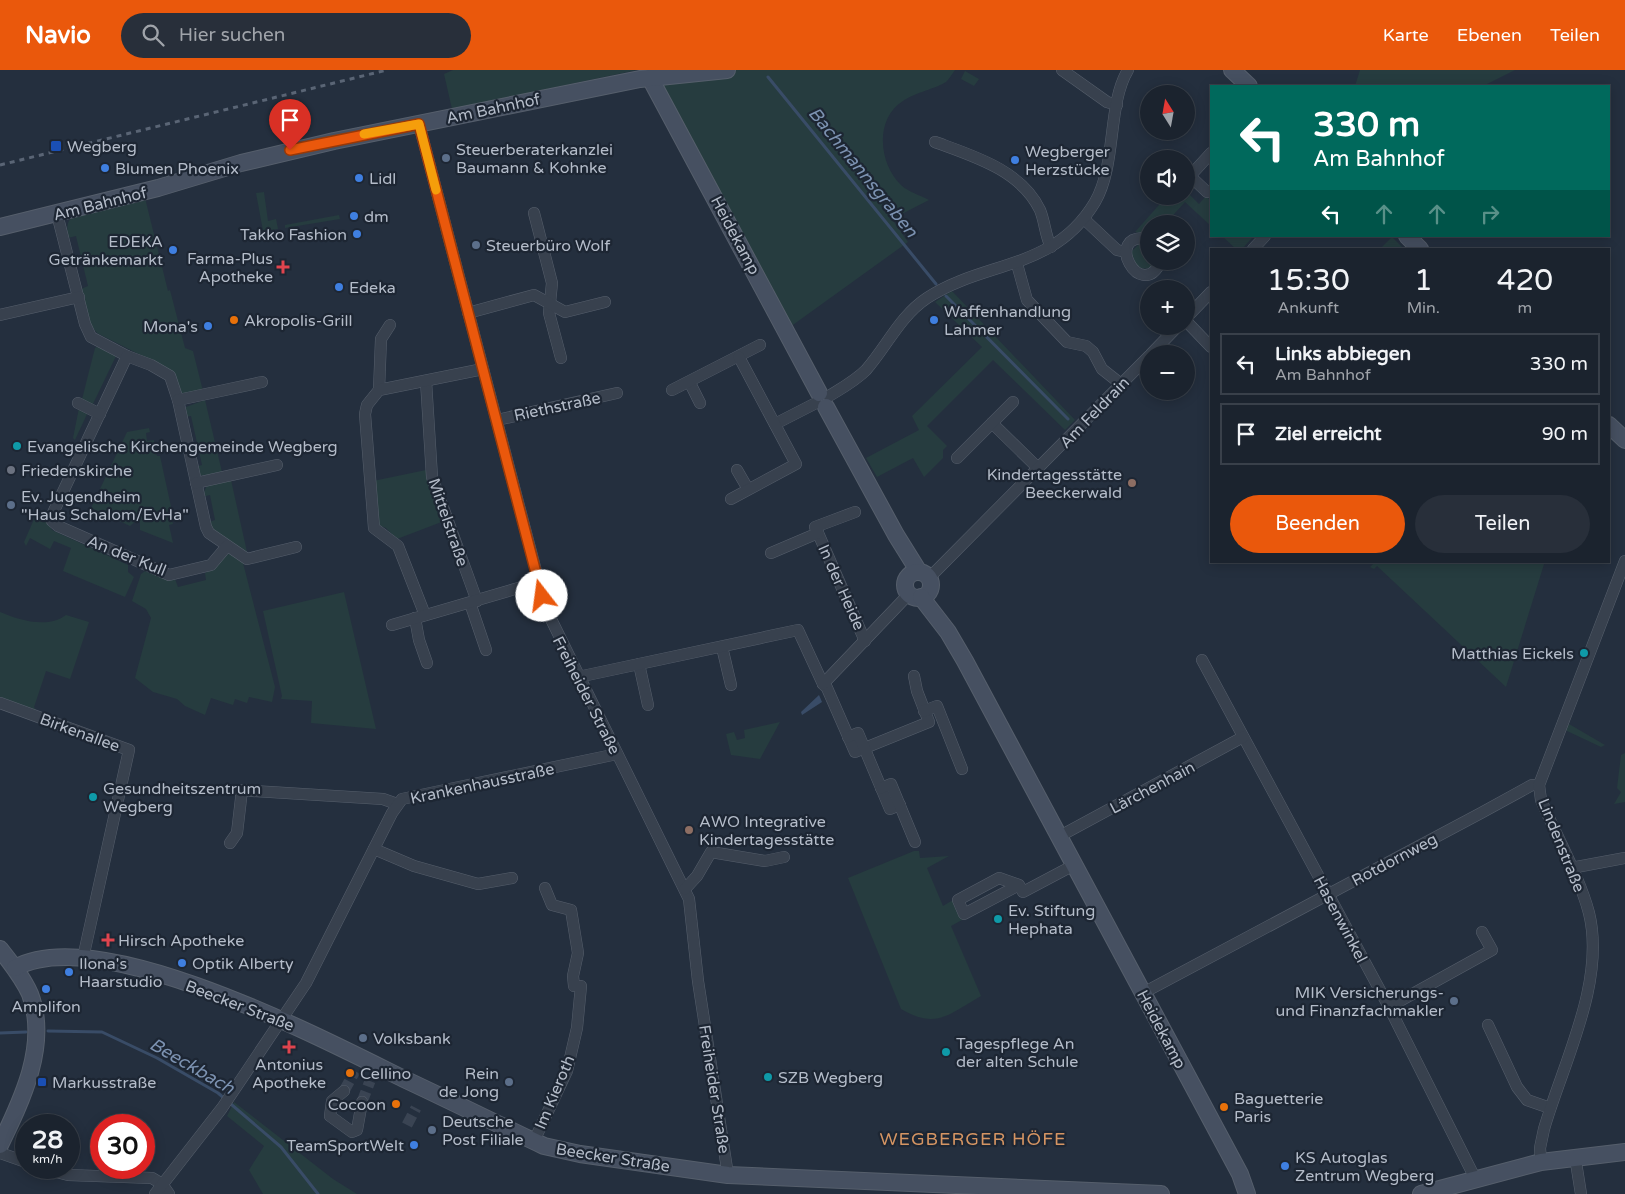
<!DOCTYPE html>
<html lang="de">
<head>
<meta charset="utf-8">
<style>
	body { margin:0; font-family:"Varela Round",sans-serif; background:#282f3a; color:#f1f3f6; height:100vh; display:flex; flex-direction:column; font-size:19px; white-space:nowrap }
	* { box-sizing:border-box; margin:0 }
	p { font-size:16px; color:#a0a4aa }
	.icon { flex:none; width:28px; height:28px; fill:none; stroke:currentColor; stroke-width:2; stroke-linecap:round; stroke-linejoin:round }
	.map { position:relative; flex:1; overflow:hidden }
	.sheet { position:absolute; left:1210px; top:178px; width:400px; height:315px; display:flex; flex-direction:column; background:#1b232e; border-radius:0px; box-shadow:0 2px 12px #0003,0 0 0 1px #39404a }
	.sheet>* { flex:none }
	.hud { position:absolute; left:1210px; top:15px; width:400px; height:152px; border-radius:0px; box-shadow:0 2px 12px #0003,0 0 0 1px #39404a; background:#00695c; color:#fff; overflow:hidden }
	.needle { width:32px; rotate:349deg }
	.fabs { position:absolute; left:1140px; top:15px; display:grid; gap:10px }
	.fabs a { display:grid; place-items:center; width:55px; height:55px; border-radius:50%; background:#1b232e; box-shadow:0 2px 12px #0003,0 0 0 1px #39404a; font-size:25px }
	.speed { position:absolute; left:15px; top:1044px; display:flex; gap:10px; font-size:25px; font-weight:700; text-align:center }
	.speed>* { display:grid; place-content:center; width:65px; height:65px; border-radius:50%; background:#1b232e; box-shadow:0 2px 12px #0003,0 0 0 1px #39404a; line-height:1 }
	.speed small { font-size:12px; font-weight:400 }
	.speed .limit { border:8px solid #d22; background:#fff; color:#111 }
	.pin { position:absolute; display:grid; place-items:center; width:42px; height:42px; color:#fff; margin:-51px -21px; border-radius:50% 50% 50% 0; rotate:-45deg; box-shadow:0 0 5px #0007 }
	.pin .icon { rotate:45deg }
	.me { position:absolute; width:55px; margin:-28px; rotate:345deg; stroke-linejoin:round; filter:drop-shadow(0 0 4px #0008) }
	.turn { display:flex; align-items:center; gap:18px; height:105px; padding:0 20px; font-size:22px }
	.turn .icon { width:65px; height:65px; stroke-width:2.5 }
	.turn b { display:block; font-size:35px; line-height:42px }
	.lanes { display:flex; align-items:center; height:48px; padding:0 20px; background:#0003; justify-content:center; gap:25px; direction:ltr }
	.lanes .off { opacity:.35 }
	.eta { display:flex; justify-content:space-evenly; align-items:center; height:85px; text-align:center }
	.eta b { font-size:30px; font-weight:600; line-height:35px }
	.button { display:flex; gap:10px; margin-top:auto; padding:10px 20px }
	.button a { flex:1; height:58px; border-radius:30px; background:#ea580c; color:#fff; font-size:20px; font-weight:600; line-height:58px; text-align:center }
	.button a+a { background:#282f3a; color:#f1f3f6 }
	ul { padding:0; list-style:none }
	li { display:flex; align-items:center; gap:15px; height:62px; margin:0 10px 8px; padding:0 10px; border:2px solid #39404a; border-radius:0px }
	li div { flex:1 }
	li b { display:block; font-size:19px }
	li em { font-style:normal }
	header { display:flex; align-items:center; gap:30px; box-sizing:border-box; height:70px; padding:0 25px; background:#ea580c; color:#fff }
	header strong { font-size:24px }
	nav { display:flex; gap:28px; margin-inline-start:auto; font-size:18px }
	.search { width:350px; height:45px; background:#282f3a; display:flex; align-items:center; gap:12px; box-sizing:border-box; padding:0 18px; border-radius:28px; color:#a0a4aa; font-size:19px }
	.map>svg:first-child { display:block }
	.green { fill:#263c3f }
	.water { fill:#394c67 }
	.lines { fill:none; stroke-linecap:round; stroke-linejoin:round }
	.stream { stroke:#394c67; stroke-width:3 }
	.street-tunnel { stroke:#3a4453; stroke-width:11; stroke-dasharray:11 5.5; stroke-linecap:butt }
	.street-casing { stroke:#565f6c; stroke-width:12 }
	.secondary-casing { stroke:#565f6c; stroke-width:18 }
	.street { stroke:#38414e; stroke-width:11 }
	.secondary { stroke:#465061; stroke-width:16 }
	.rail { stroke:#5a6575; stroke-width:3; stroke-dasharray:5 5; stroke-linecap:butt }
	.route-casing { stroke:#983908; stroke-width:12 }
	.route { stroke:#ea580c; stroke-width:9 }
	.slow { stroke:#f59e0b; stroke-width:9 }
	.transit-dot { fill:#1a4fb4; stroke:#1d2633; stroke-width:2 }
	.service-dot { fill:#5c6f8a; stroke:#1d2633; stroke-width:2 }
	.shop-dot { fill:#3f7fe0; stroke:#1d2633; stroke-width:2 }
	.health-dot { fill:#e0444e; stroke:#1d2633; stroke-width:2 }
	.food-dot { fill:#e8710a; stroke:#1d2633; stroke-width:2 }
	.culture-dot { fill:#0f9aa8; stroke:#1d2633; stroke-width:2 }
	.worship-dot { fill:#6b7280; stroke:#1d2633; stroke-width:2 }
	.education-dot { fill:#8d6e63; stroke:#1d2633; stroke-width:2 }
	.labels { text-anchor:middle; stroke-width:4.5; stroke-linejoin:round; paint-order:stroke }
	.street-label { font-size:16px; fill:#b4bcc9; stroke:#1d2633 }
	.poi-label { font-size:16px; fill:#b4bcc9; stroke:#1d2633; text-anchor:start }
	.water-label { font-size:18px; font-style:italic; fill:#7c92b1; stroke:#1d2633 }
	.neighbourhood-label { font-size:18px; letter-spacing:1px; fill:#d59563; stroke:#1d2633 }
</style>
</head>
<body>
<header>
<strong>Navio</strong>
<div class="search"><svg class="icon" aria-label="search" viewBox="0 0 24 24"><circle cx="10" cy="10" r="6"/><path d="M15 15l6 6"/></svg>Hier suchen</div>
<nav><a>Karte</a><a>Ebenen</a><a>Teilen</a></nav>
</header>
<div class="map">
<svg width="1625" height="1124" viewBox="0 0 1625 1124">
	<rect width="100%" height="100%" fill="#242f3e"/>
	<g class="green">
		<polygon points="453,0 637,0 452,39 444,4"/>
		<path d="M642 0H955C952 4 949 9 946 12 937 18 914 23 903 31 874 49 879 94 901 115 908 122 920 125 929 130L892 149 908 172 790 257 646 11Z"/>
		<polygon points="1360,0 1515,0 1483,16 1355,16"/>
		<polygon points="965,1 979,9 974,16 961,9"/>
		<polygon points="1186,121 1199,134 1206,126 1211,131 1211,156 1185,132 1165,154 1149,154 1149,164 1135,162 1167,126 1186,126"/>
		<polygon points="264,122 268,151 276,149 278,159 263,161 256,123"/>
		<path d="M145 128 168 221 170 220 185 278 193 281 203 321 182 324 168 299 97 263 90 254 81 219 88 216 76 166 68 168C67 158 66 152 73 146Z"/>
		<polygon points="339,145 340,149 285,158 285,155"/>
		<polygon points="1222,166 1250,166 1252,168 1242,179 1236,179"/>
		<polygon points="1392,167 1404,179 1380,179"/>
		<path d="M1140 173H1149V191H1157C1151 199 1146 200 1137 197L1131 182Z"/>
		<polygon points="952,221 1075,350 1065,360 993,290 927,356 947,376 943,380 943,388 924,407 913,388 877,407 866,388 919,360 912,346 982,277 935,232"/>
		<polygon points="99,276 117,284 91,338 81,333 95,278"/>
		<polygon points="205,330 222,402 207,406 200,405 195,397 202,395 191,346 184,347 183,343 186,337"/>
		<polygon points="79,338 88,342 75,370 73,368"/>
		<polygon points="149,358 150,362 146,363 147,371 154,370 157,386 160,386 172,441 169,441 173,454 169,455 173,473 140,460 140,452 136,451 130,456 91,438 127,362"/>
		<polygon points="426,400 444,451 397,469 386,458 378,455 373,411"/>
		<polygon points="231,410 247,482 213,461 209,452 215,450 210,425 202,427 207,415"/>
		<polygon points="35,447 47,452 52,460 128,495 128,502 134,507 125,527 63,501 71,478 54,471 50,479 30,468 26,476 24,472"/>
		<path d="M229 484 234 485 243 493 275 617 272 632 249 627 247 633 235 629 233 635 211 628 205 645 185 636 177 629 153 622 135 608 151 548 146 539 132 531 141 504 145 501 170 510 175 509 178 517 206 510 205 503C216 499 219 487 229 484Z"/>
		<polygon points="1376,491 1545,491 1506,617 1377,496 1374,499 1370,497"/>
		<polygon points="344,522 376,659 311,653 312,631 281,629 282,626 263,541"/>
		<path d="M0 542C19 550 47 559 66 545L89 552 70 609 46 601 34 637 36 640 0 627Z"/>
		<polygon points="780,652 760,689 731,685 726,664 734,662 737,670 745,668 744,660"/>
		<polygon points="1569,654 1605,675 1601,677 1567,661 1565,659"/>
		<polygon points="1625,683 1625,732 1614,734 1621,722 1617,718 1621,685"/>
		<path d="M914 781H919L920 788 949 786 927 798 943 836 953 830 962 850 951 856 981 926C949 944 937 960 901 939L848 808Z"/>
		<polygon points="234,1032 333,1109 357,1124 263,1124 249,1100 264,1076 227,1046"/>
	</g>
	<polygon class="water" points="819,625 822,632 802,645 801,642"/>
	<g class="lines">
		<g class="stream">
			<polyline points="768,7 936,214"/>
			<polyline points="946,226 1068,349"/>
			<polyline points="48,961 102,962 157,988 218,1023 281,1077 318,1124"/>
			<polyline points="0,963 26,962"/>
		</g>
		<g class="street-tunnel">
			<polyline points="344,1021 355,1001"/>
			<polyline points="362,1032 370,1011"/>
			<polyline points="407,1055 416,1038"/>
		</g>
		<g class="street-casing">
			<g id="street">
				<polyline points="1062,0 1107,32 1117,35"/>
				<polyline points="419,54 546,539 689,829 698,911 728,1105"/>
				<path d="M935 72C973 86 1021 100 1040 140 1045 152 1045 165 1051 177"/>
				<polyline points="1207,122 1190,106 1211,83"/>
				<polyline points="534,143 552,213 549,243 561,288"/>
				<polyline points="57,144 85,254 91,267 127,286 151,295 170,306 178,330 206,457 209,463 247,489 296,477"/>
				<polyline points="1084,149 1117,180 1126,182"/>
				<path d="M1149 169C1101 161 1141 235 1161 191"/>
				<polyline points="1253,179 1265,166"/>
				<polyline points="1017,194 1027,230 1067,272 1086,276 1093,282 1102,299 1121,314"/>
				<polyline points="468,243 534,225 565,242 605,232"/>
				<polyline points="0,245 79,227"/>
				<polyline points="1186,248 1211,222"/>
				<polyline points="1186,251 1211,277"/>
				<polyline points="1151,284 1178,256"/>
				<polyline points="127,286 52,445 52,451 58,456 169,505 211,495 227,476"/>
				<polyline points="426,311 432,407 477,531"/>
				<polyline points="690,313 700,333"/>
				<polyline points="379,320 381,269 390,255"/>
				<polyline points="672,320 760,275"/>
				<path d="M829 326C842 318 855 311 866 300 887 276 900 246 927 228 985 190 1054 201 1095 132 1117 94 1107 35 1128 0"/>
				<polyline points="178,330 262,312"/>
				<polyline points="78,333 100,344"/>
				<polyline points="497,350 617,323"/>
				<polyline points="992,353 1039,399"/>
				<polyline points="775,354 816,333"/>
				<polyline points="957,388 1013,332"/>
				<polyline points="737,400 748,419"/>
				<polyline points="196,413 277,395"/>
				<polyline points="731,429 796,394 739,287"/>
				<polyline points="818,463 865,571"/>
				<polyline points="771,483 818,463 815,457 855,442"/>
				<polyline points="929,508 1149,286"/>
				<polyline points="470,533 486,580"/>
				<polyline points="425,545 398,476 374,458 365,344 367,335 379,320 483,299"/>
				<polyline points="415,548 419,570 427,593"/>
				<polyline points="392,555 539,512"/>
				<polyline points="722,577 731,615"/>
				<polyline points="1202,590 1389,937 1476,1110"/>
				<polyline points="639,594 648,635"/>
				<polyline points="578,607 798,560 823,614 827,618 855,682 929,652 917,621 914,606"/>
				<polyline points="823,614 909,524"/>
				<polyline points="0,633 129,680 83,888"/>
				<polyline points="924,641 937,636 962,699"/>
				<polyline points="848,667 858,663 890,739 900,735"/>
				<polyline points="881,718 891,714 915,772"/>
				<polyline points="238,720 383,729 397,734"/>
				<polyline points="1060,766 1243,667"/>
				<polyline points="230,773 237,763 242,720"/>
				<polyline points="374,779 414,796 478,814 512,808"/>
				<polyline points="1571,798 1625,788"/>
				<polyline points="1019,815 964,844 958,830 999,808 1019,815 1023,822 1074,795"/>
				<polyline points="685,819 697,806 711,782 765,791 784,787"/>
				<polyline points="1143,923 1481,743 1532,715 1539,715"/>
				<polyline points="1389,937 1492,880 1482,862"/>
				<polyline points="1488,955 1517,1017 1527,1030 1550,1038"/>
				<polyline points="344,1021 332,1031 330,1046 352,1062 357,1060 362,1032"/>
				<polyline points="534,1071 567,1001 577,958 581,916 574,916 573,906 578,883 571,840 552,835 545,818"/>
				<polyline points="0,1083 26,1092"/>
				<polyline points="1575,1086 1581,1124"/>
				<path d="M1541 1092 1540 1078 1544 1059C1563 993 1606 912 1589 843 1580 808 1556 765 1541 730L1539 715 1625 491"/>
				<polyline points="41,1098 68,1105 152,1108 162,1114 169,1124"/>
				<polyline points="155,1124 222,1038 306,913 392,743 402,729 617,684"/>
			</g>
		</g>
		<g class="secondary-casing">
			<g id="secondary">
				<polyline points="1232,0 1249,16"/>
				<polyline points="650,8 819,323"/>
				<polyline points="0,157 158,118 241,93 334,71 640,9 727,0"/>
				<polyline points="1407,166 1420,179"/>
				<polyline points="826,337 896,465 919,502"/>
				<polyline points="1609,355 1625,370"/>
				<circle cx="918" cy="515" r="13"/>
				<polyline points="921,527 948,562 965,591 1240,1104 1247,1124"/>
				<path d="M0 879C11 893 23 908 30 924 49 974 22 1030 0 1075"/>
				<path d="M15 898C98 851 323 969 404 1009 451 1031 497 1054 544 1076L580 1084 728 1105 1161 1124"/>
				<polyline points="1421,1124 1541,1092 1625,1082"/>
			</g>
		</g>
		<use href="#street" class="street"/>
		<use href="#secondary" class="secondary"/>
		<polyline class="rail" points="0,95 387,0"/>
	</g>
	<g class="lines">
		<g class="route-casing">
			<polyline id="route" points="290,80 419,54 542,526"/>
		</g>
		<use href="#route" class="route"/>
		<polyline class="slow" points="364,64 419,54 436,120"/>
	</g>
	<g class="transit-dot">
		<rect x="50" y="70" width="12" height="12" rx="2.5"/>
		<rect x="37" y="1007" width="10" height="10" rx="2.5"/>
	</g>
	<g class="service-dot">
		<circle cx="446" cy="88" r="5"/>
		<circle cx="476" cy="175" r="5"/>
		<circle cx="11" cy="435" r="5"/>
		<circle cx="1454" cy="931" r="5"/>
		<circle cx="363" cy="968" r="5"/>
		<circle cx="509" cy="1012" r="5"/>
		<circle cx="432" cy="1060" r="5"/>
	</g>
	<g class="shop-dot">
		<circle cx="1015" cy="90" r="5"/>
		<circle cx="105" cy="98" r="5"/>
		<circle cx="359" cy="108" r="5"/>
		<circle cx="354" cy="146" r="5"/>
		<circle cx="357" cy="164" r="5"/>
		<circle cx="173" cy="180" r="5"/>
		<circle cx="339" cy="217" r="5"/>
		<circle cx="934" cy="250" r="5"/>
		<circle cx="208" cy="256" r="5"/>
		<circle cx="182" cy="893" r="5"/>
		<circle cx="69" cy="902" r="5"/>
		<circle cx="46" cy="919" r="5"/>
		<circle cx="414" cy="1075" r="5"/>
		<circle cx="1285" cy="1096" r="5"/>
	</g>
	<g class="health-dot">
		<path d="M280.5 189.5h5v5h5v5h-5v5h-5v-5h-5v-5h5z"/>
		<path d="M105.5 862.5h5v5h5v5h-5v5h-5v-5h-5v-5h5z"/>
		<path d="M286.5 969.5h5v5h5v5h-5v5h-5v-5h-5v-5h5z"/>
	</g>
	<g class="food-dot">
		<circle cx="234" cy="250" r="5"/>
		<circle cx="350" cy="1003" r="5"/>
		<circle cx="396" cy="1034" r="5"/>
		<circle cx="1224" cy="1037" r="5"/>
	</g>
	<g class="culture-dot">
		<circle cx="17" cy="376" r="5"/>
		<circle cx="1584" cy="583" r="5"/>
		<circle cx="93" cy="727" r="5"/>
		<circle cx="998" cy="849" r="5"/>
		<circle cx="946" cy="982" r="5"/>
		<circle cx="768" cy="1007" r="5"/>
	</g>
	<circle class="worship-dot" cx="11" cy="400" r="5"/>
	<g class="education-dot">
		<circle cx="1132" cy="413" r="5"/>
		<circle cx="689" cy="760" r="5"/>
	</g>
	<g class="labels">
		<g class="street-label">
			<text transform="translate(493 38) rotate(-12)" y="6">Am Bahnhof</text>
			<text transform="translate(100 133) rotate(-14)" y="6">Am Bahnhof</text>
			<text transform="translate(736 165) rotate(62)" y="6">Heidekamp</text>
			<text transform="translate(557 336) rotate(-12)" y="6">Riethstraße</text>
			<text transform="translate(1094 342) rotate(-46)" y="6">Am Feldrain</text>
			<text transform="translate(449 452) rotate(71)" y="6">Mittelstraße</text>
			<text transform="translate(127 485) rotate(22)" y="6">An der Kull</text>
			<text transform="translate(842 517) rotate(66)" y="6">In der Heide</text>
			<text transform="translate(587 625) rotate(63)" y="6">Freiheider Straße</text>
			<text transform="translate(80 662) rotate(20)" y="6">Birkenallee</text>
			<text transform="translate(482 713) rotate(-12)" y="6">Krankenhausstraße</text>
			<text transform="translate(1152 717) rotate(-28)" y="6">Lärchenhain</text>
			<text transform="translate(1562 775) rotate(68)" y="6">Lindenstraße</text>
			<text transform="translate(1394 789) rotate(-28)" y="6">Rotdornweg</text>
			<text transform="translate(1341 849) rotate(62)" y="6">Hasenwinkel</text>
			<text transform="translate(240 935) rotate(21)" y="6">Beecker Straße</text>
			<text transform="translate(1162 959) rotate(62)" y="6">Heidekamp</text>
			<text transform="translate(715 1019) rotate(81)" y="6">Freiheider Straße</text>
			<text transform="translate(554 1022) rotate(-67)" y="6">Im Kieroth</text>
			<text transform="translate(613 1087) rotate(9)" y="6">Beecker Straße</text>
		</g>
		<g class="poi-label">
			<text x="67" y="82">Wegberg</text>
			<text x="456" y="85">Steuerberaterkanzlei<tspan x="456" dy="18">Baumann &amp; Kohnke</tspan></text>
			<text x="1025" y="87">Wegberger<tspan x="1025" dy="18">Herzstücke</tspan></text>
			<text x="115" y="104">Blumen Phoenix</text>
			<text x="369" y="114">Lidl</text>
			<text x="364" y="152">dm</text>
			<text x="347" y="170" text-anchor="end">Takko Fashion</text>
			<text x="163" y="177" text-anchor="end">EDEKA<tspan x="163" dy="18">Getränkemarkt</tspan></text>
			<text x="486" y="181">Steuerbüro Wolf</text>
			<text x="273" y="194" text-anchor="end">Farma-Plus<tspan x="273" dy="18">Apotheke</tspan></text>
			<text x="349" y="223">Edeka</text>
			<text x="944" y="247">Waffenhandlung<tspan x="944" dy="18">Lahmer</tspan></text>
			<text x="244" y="256">Akropolis-Grill</text>
			<text x="198" y="262" text-anchor="end">Mona's</text>
			<text x="27" y="382">Evangelische Kirchengemeinde Wegberg</text>
			<text x="21" y="406">Friedenskirche</text>
			<text x="1122" y="410" text-anchor="end">Kindertagesstätte<tspan x="1122" dy="18">Beeckerwald</tspan></text>
			<text x="21" y="432">Ev. Jugendheim<tspan x="21" dy="18">"Haus Schalom/EvHa"</tspan></text>
			<text x="1574" y="589" text-anchor="end">Matthias Eickels</text>
			<text x="103" y="724">Gesundheitszentrum<tspan x="103" dy="18">Wegberg</tspan></text>
			<text x="699" y="757">AWO Integrative<tspan x="699" dy="18">Kindertagesstätte</tspan></text>
			<text x="1008" y="846">Ev. Stiftung<tspan x="1008" dy="18">Hephata</tspan></text>
			<text x="118" y="876">Hirsch Apotheke</text>
			<text x="79" y="899">Ilona's<tspan x="79" dy="18">Haarstudio</tspan></text>
			<text x="192" y="899">Optik Alberty</text>
			<text x="1444" y="928" text-anchor="end">MIK Versicherungs-<tspan x="1444" dy="18">und Finanzfachmakler</tspan></text>
			<text x="46" y="942" text-anchor="middle">Amplifon</text>
			<text x="373" y="974">Volksbank</text>
			<text x="956" y="979">Tagespflege An<tspan x="956" dy="18">der alten Schule</tspan></text>
			<text x="289" y="1000" text-anchor="middle">Antonius<tspan x="289" dy="18">Apotheke</tspan></text>
			<text x="360" y="1009">Cellino</text>
			<text x="499" y="1009" text-anchor="end">Rein<tspan x="499" dy="18">de Jong</tspan></text>
			<text x="778" y="1013">SZB Wegberg</text>
			<text x="52" y="1018">Markusstraße</text>
			<text x="1234" y="1034">Baguetterie<tspan x="1234" dy="18">Paris</tspan></text>
			<text x="386" y="1040" text-anchor="end">Cocoon</text>
			<text x="442" y="1057">Deutsche<tspan x="442" dy="18">Post Filiale</tspan></text>
			<text x="404" y="1081" text-anchor="end">TeamSportWelt</text>
			<text x="1295" y="1093">KS Autoglas<tspan x="1295" dy="18">Zentrum Wegberg</tspan></text>
		</g>
		<g class="water-label">
			<text transform="translate(863 102) rotate(51)" y="6">Bachmannsgraben</text>
			<text transform="translate(192 996) rotate(30)" y="6">Beeckbach</text>
		</g>
		<g class="neighbourhood-label">
			<text x="973" y="1075">WEGBERGER HÖFE</text>
		</g>
	</g>
</svg>
<div class="fabs">
<a><svg class="needle" viewBox="-14 -14 28 28"><path d="M0-13l5 13h-10z" fill="#e53935"/><path d="M0 13l5-13h-10z" fill="#a0a4aa"/></svg></a>
<a><svg class="icon" aria-label="sound" viewBox="0 0 24 24"><path d="M4 9h4l5-4v14l-5-4H4zM17 9q2 3 0 6"/></svg></a>
<a><svg class="icon" aria-label="layers" viewBox="0 0 24 24"><path d="M12 4l9 5-9 5-9-5zM3 14l9 5 9-5"/></svg></a>
<a>+</a>
<a>−</a>
</div>
<div class="speed"><div>28<small>km/h</small></div><div class="limit">30</div></div>
<div class="pin" style="left:290px;top:80px;background:#d93025"><svg class="icon" aria-label="arrive" viewBox="0 0 24 24"><path d="M6 21V4h12l-3 4 3 4H6"/></svg></div>
<svg class="me" style="left:542px;top:526px" viewBox="-20 -20 40 40"><circle r="19" fill="#fff"/><path d="M0-13L10 11 0 6-10 11z" fill="#ea580c"/></svg>
<div class="hud">
<div class="turn"><svg class="icon" aria-label="left" viewBox="0 0 24 24"><path d="M17 20v-9H6M10 6l-5 5 5 5"/></svg><div><b>330 m</b>Am Bahnhof</div></div>
<div class="lanes"><svg class="icon" aria-label="left" viewBox="0 0 24 24"><path d="M17 20v-9H6M10 6l-5 5 5 5"/></svg><svg class="icon off" aria-label="ahead" viewBox="0 0 24 24"><path d="M12 20V5M6 11l6-6 6 6"/></svg><svg class="icon off" aria-label="ahead" viewBox="0 0 24 24"><path d="M12 20V5M6 11l6-6 6 6"/></svg><svg class="icon off" aria-label="right" viewBox="0 0 24 24"><path d="M7 20v-9h11M14 6l5 5-5 5"/></svg></div>
</div>
<section class="sheet">
<div class="eta">
<div><b>15:30</b><p>Ankunft</p></div>
<div><b>1</b><p>Min.</p></div>
<div><b>420</b><p>m</p></div>
</div>
<ul>
<li><svg class="icon" aria-label="left" viewBox="0 0 24 24"><path d="M17 20v-9H6M10 6l-5 5 5 5"/></svg><div><b>Links abbiegen</b><p>Am Bahnhof</p></div><em>330 m</em></li>
<li><svg class="icon" aria-label="arrive" viewBox="0 0 24 24"><path d="M6 21V4h12l-3 4 3 4H6"/></svg><div><b>Ziel erreicht</b></div><em>90 m</em></li>
</ul>
<div class="button"><a>Beenden</a><a>Teilen</a></div>
</section>
</div>
</body>
</html>
